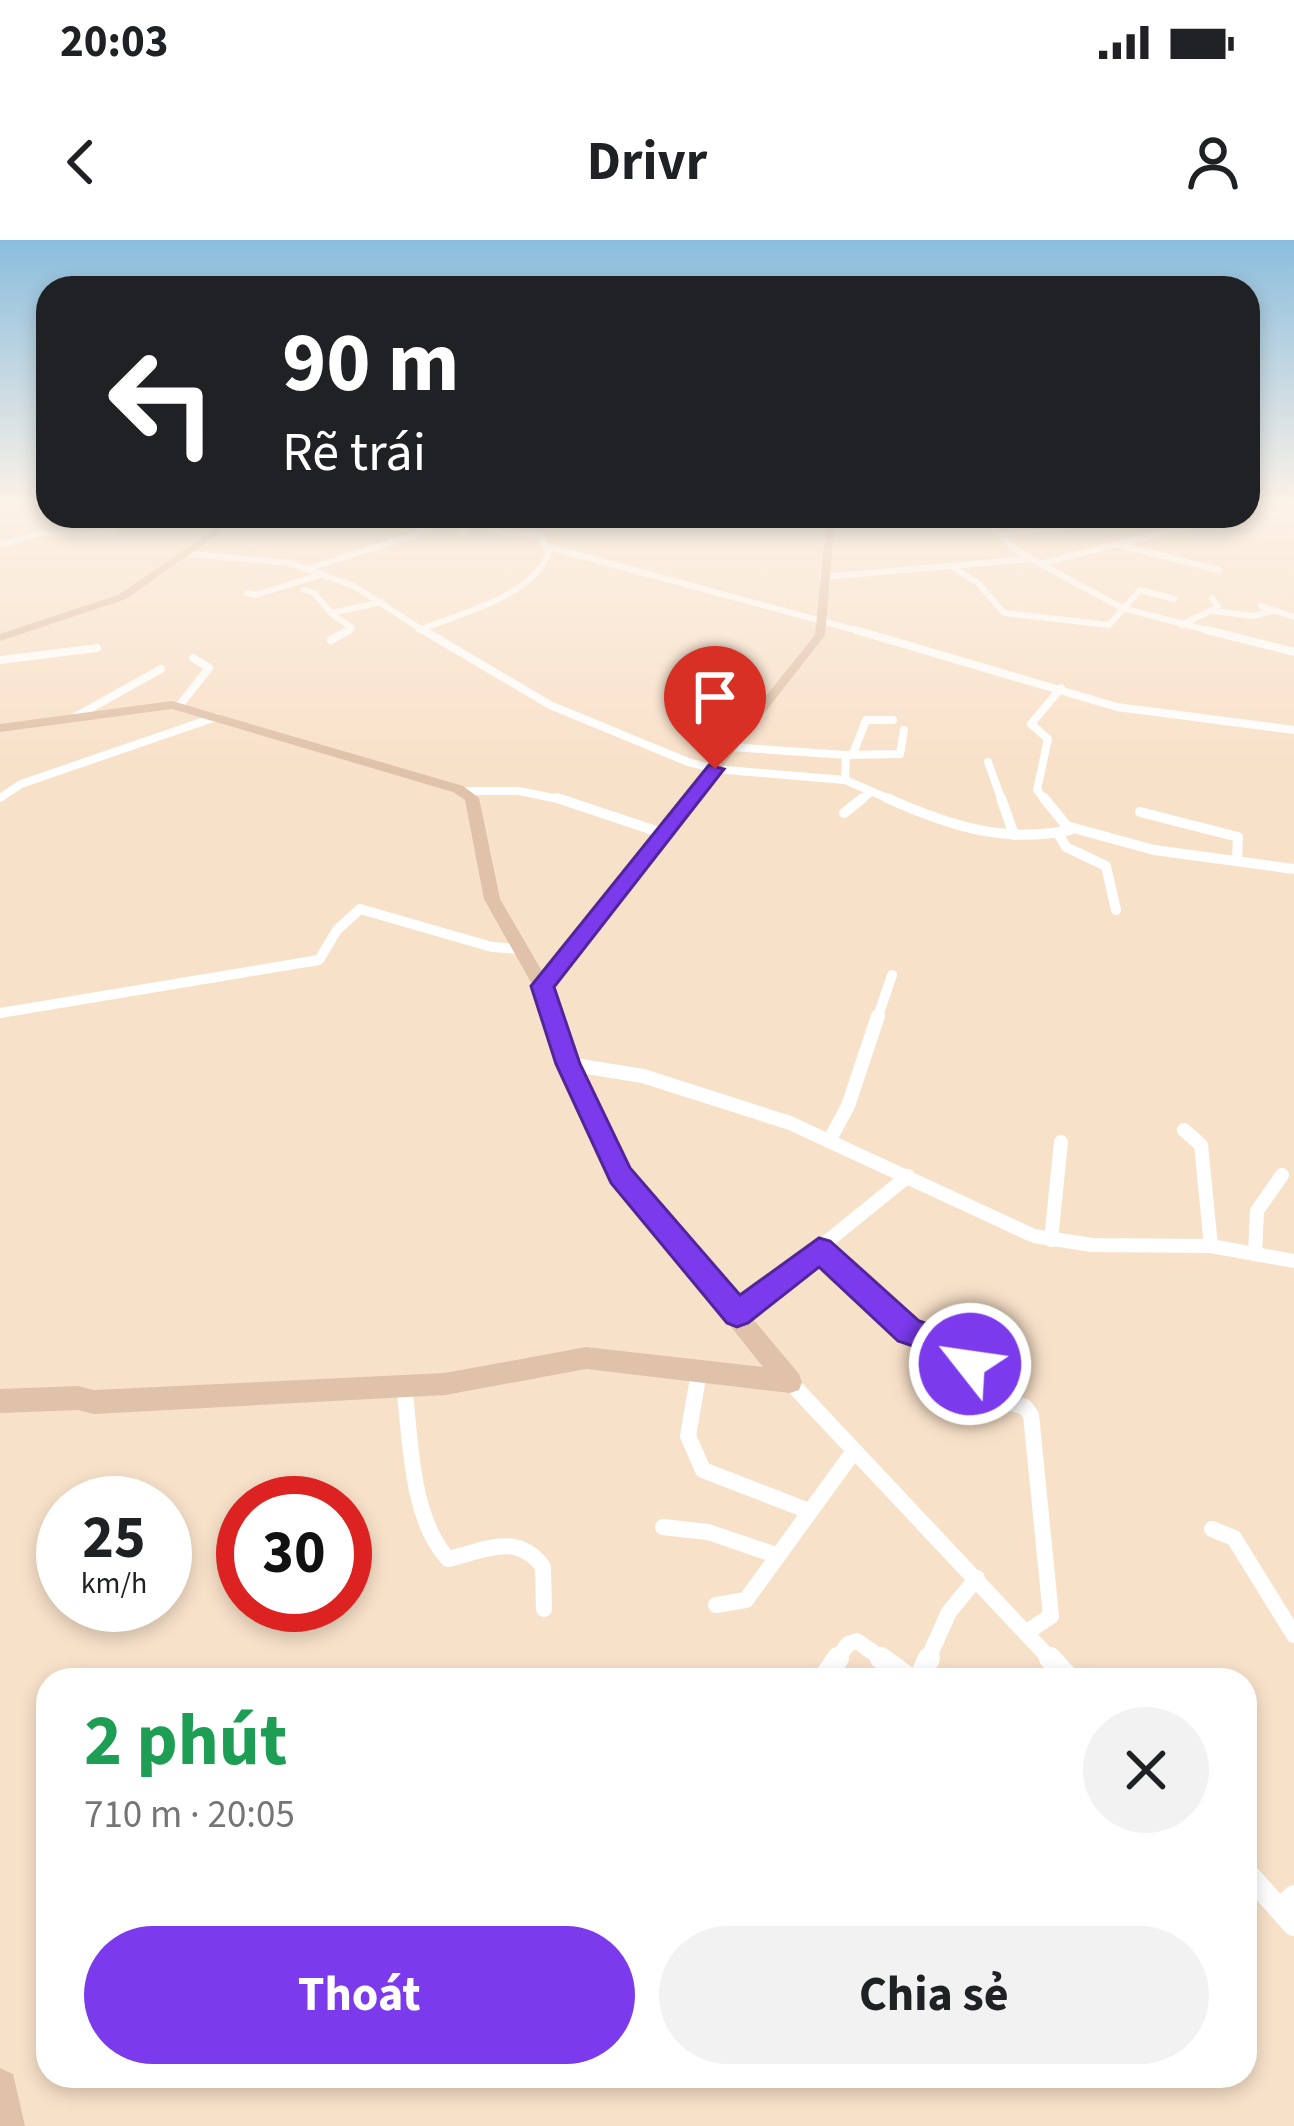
<!DOCTYPE html>
<html lang="vi">
<head>
<meta charset="utf-8">
<style>
	body { margin:0; font-family:"Source Sans 3",sans-serif; background:#f2f2f2; color:#202124; height:100vh; display:flex; flex-direction:column; font-size:45px; white-space:nowrap }
	* { box-sizing:border-box; margin:0 }
	p { font-size:39px; color:#757577 }
	.icon { flex:none; width:66px; height:66px; fill:none; stroke:currentColor; stroke-width:2; stroke-linecap:round; stroke-linejoin:round }
	.map { position:relative; flex:1; overflow:hidden }
	.panel { position:absolute; left:36px; top:1428px; width:1221px; height:420px; display:flex; flex-direction:column; background:#fff; border-radius:36px; box-shadow:0 6px 18px #0003 }
	.panel>* { flex:none }
	.top-card { position:absolute; left:36px; top:36px; width:1224px; height:252px; border-radius:36px; box-shadow:0 6px 18px #0003; background:#202124; color:#fff; overflow:hidden }
	.speed { position:absolute; left:36px; top:1236px; display:flex; gap:24px; font-size:60px; font-weight:700; text-align:center }
	.speed>* { display:grid; place-content:center; width:156px; height:156px; border-radius:50%; background:#fff; box-shadow:0 6px 18px #0003; line-height:1 }
	.speed small { font-size:30px; font-weight:400 }
	.speed .limit { border:18px solid #d22; background:#fff; color:#111 }
	.pin { position:absolute; display:grid; place-items:center; width:102px; height:102px; color:#fff; margin:-123px -51px; border-radius:50% 50% 50% 0; rotate:-45deg; box-shadow:0 0 12px #0007 }
	.pin .icon { rotate:45deg }
	.me { position:absolute; width:132px; margin:-66px; rotate:300deg; stroke-linejoin:round; filter:drop-shadow(0 0 9px #0008) }
	.turn { display:flex; align-items:center; gap:42px; height:252px; padding:0 48px; font-size:54px }
	.turn .icon { width:156px; height:156px; stroke-width:2.5 }
	.turn b { display:block; font-size:84px; line-height:102px }
	.round { display:grid; place-items:center; flex:none; width:126px; height:126px; border-radius:63px; background:#f2f2f2 }
	.overview { display:flex; align-items:center; justify-content:space-between; height:204px; padding:0 48px }
	h1 { font-size:72px; font-weight:700; line-height:90px; color:#1e9e55 }
	.primary-button { display:flex; gap:24px; margin-top:auto; padding:24px 48px }
	.primary-button a { flex:1; height:138px; border-radius:72px; background:#7c3aed; color:#fff; font-size:48px; font-weight:700; line-height:138px; text-align:center }
	.primary-button a+a { background:#f2f2f2; color:#202124 }
	.status { display:flex; justify-content:space-between; align-items:center; height:84px; padding:0 60px; background:#fff; direction:ltr }
	.status svg { height:33px; fill:currentColor }
	header { display:flex; justify-content:space-between; align-items:center; height:156px; padding:0 48px; background:#fff; font-size:54px; font-weight:700 }
	.map>svg:first-child { display:block }
	.lines { fill:none; stroke-linecap:round; stroke-linejoin:round }
	.street-far5 { stroke:#fff; stroke-width:6 }
	.street-far4 { stroke:#fff; stroke-width:8 }
	.street-far3 { stroke:#fff; stroke-width:10 }
	.street-far2 { stroke:#fff; stroke-width:14 }
	.street-far1 { stroke:#fff; stroke-width:16 }
	.street { stroke:#fff; stroke-width:22 }
	.secondary { fill:#e0c1a9; fill-rule:evenodd }
	.route { fill:#7c3aed; stroke:#51269a; stroke-width:3 }
</style>
</head>
<body>
<div class="status"><b>20:03</b><svg viewBox="0 0 49 12"><path d="M0 12V9h3v3zM5 12V6h3v6zM10 12V3h3v9zM15 12V0h3v12zM26 1h20v11H26zM47 4h2v5h-2z"/></svg></div>
<header><svg class="icon" aria-label="back" viewBox="0 0 24 24"><path d="M15 5l-7 7 7 7"/></svg>Drivr<svg class="icon" aria-label="person" viewBox="0 0 24 24"><circle cx="12" cy="8" r="4"/><path d="M4 21q1-7 8-7t8 7"/></svg></header>
<div class="map">
<svg width="1294" height="1886" viewBox="0 0 1294 1886">
	<rect width="100%" height="100%" fill="#f8e1c9"/>
	<g class="lines">
		<g class="street-far5">
			<polyline points="1248,268 1294,276"/>
			<polyline points="979,276 1019,312 1122,368 1218,393"/>
			<polyline points="236,281 274,286"/>
			<polyline points="119,284 232,284"/>
			<polyline points="462,294 465,276"/>
			<polyline points="1002,294 1087,284 1080,276"/>
			<polyline points="0,305 40,293 109,292 119,284 102,276"/>
			<polyline points="1120,305 1218,330"/>
			<polyline points="548,307 866,393"/>
			<polyline points="189,314 290,323 354,346 427,393"/>
			<polyline points="1040,324 1229,276"/>
			<polyline points="310,328 414,295 445,276"/>
			<polyline points="954,328 978,343 1004,373 1109,385 1140,350 1174,359"/>
			<polyline points="822,337 1031,319"/>
			<polyline points="304,350 314,353 331,373"/>
			<polyline points="247,353 256,355 323,334"/>
			<polyline points="1261,366 1294,377"/>
			<polyline points="1213,371 1254,376 1272,371"/>
			<polyline points="1181,385 1218,367 1212,358"/>
			<path d="M419 390C459 374 533 357 549 312L541 295 502 292 464 276"/>
			<polyline points="344,393 352,388 331,373 382,362"/>
		</g>
		<g class="street-far4">
			<polyline points="423,390 550,465 688,522 715,529 845,540 894,561"/>
			<polyline points="856,390 1117,467 1294,490"/>
			<polyline points="1207,390 1294,412"/>
			<polyline points="331,400 349,390"/>
			<polyline points="0,420 97,408"/>
			<polyline points="179,466 209,428 193,418"/>
			<polyline points="75,477 161,429"/>
			<polyline points="731,507 846,515"/>
			<polyline points="853,514 866,480 893,480"/>
			<polyline points="988,522 1002,561"/>
			<polyline points="845,540 846,515 900,514 904,490"/>
			<polyline points="462,551 519,551 568,561"/>
			<polyline points="0,558 21,544 216,477"/>
			<polyline points="859,561 871,552"/>
			<polyline points="1046,561 1037,550 1048,499 1031,484 1061,448"/>
		</g>
		<g class="street-far3">
			<polyline points="557,558 665,594"/>
			<path d="M887 558C947 585 1004 604 1070 590L1044 558"/>
			<polyline points="1001,558 1014,595"/>
			<polyline points="1140,572 1238,597 1237,619"/>
			<polyline points="844,573 863,558"/>
			<polyline points="1070,587 1154,610 1294,629"/>
			<polyline points="1059,595 1066,607 1106,626 1116,670"/>
			<polyline points="0,773 319,720 337,690 360,669 492,707 520,709"/>
			<polyline points="877,779 892,735"/>
		</g>
		<g class="street-far2">
			<polyline points="568,824 643,836 790,883 1034,996 1092,1005 1211,1006 1294,1021"/>
			<polyline points="1184,890 1201,905 1211,1006"/>
			<polyline points="829,901 848,866 878,776"/>
			<polyline points="1051,1000 1061,902"/>
			<polyline points="819,1010 874,1060"/>
			<polyline points="1255,1014 1257,971 1282,935"/>
			<polyline points="755,1060 908,936"/>
		</g>
		<g class="street-far1">
			<polyline points="871,1057 909,1091 962,1108 978,1154 1025,1167 1031,1175 1051,1376 1027,1392"/>
			<polyline points="737,1074 759,1057"/>
			<polyline points="699,1132 688,1196 703,1230 809,1271"/>
			<polyline points="790,1142 1052,1421"/>
			<path d="M404 1146C411 1200 410 1277 448 1319 484 1311 517 1291 543 1327L544 1369"/>
			<polyline points="663,1287 708,1292 776,1315"/>
			<polyline points="1212,1289 1234,1298 1294,1395"/>
			<polyline points="716,1365 746,1360 854,1211"/>
			<polyline points="836,1421 848,1404 857,1401 885,1421"/>
			<polyline points="927,1421 949,1372 977,1338"/>
		</g>
		<g class="street">
			<polyline points="881,1418 911,1440"/>
			<polyline points="1050,1418 1070,1440"/>
			<polyline points="827,1434 838,1418"/>
			<polyline points="919,1440 929,1418"/>
			<polyline points="1245,1631 1294,1685"/>
			<polyline points="1280,1669 1294,1656"/>
		</g>
		<g class="secondary">
			<polygon points="234,276 244,276 126,359 0,401 0,394 118,355"/>
			<polygon points="827,276 835,276 825,395 551,747 577,824 628,930 799,1134 802,1142 799,1150 790,1153 586,1129 445,1155 94,1174 78,1170 0,1173 0,1149 78,1146 94,1150 445,1133 586,1107 763,1127 610,935 559,824 533,746 484,659 465,560 453,552 172,469 0,492 0,484 172,461 463,546 479,558 500,659 543,733 815,395"/>
			<polygon points="0,1828 13,1834 25,1886 0,1886"/>
		</g>
	</g>
	<linearGradient id="sky" x2="0" y2="1"><stop stop-color="#8abddd"/><stop offset="0.5" stop-color="#fcf2e7"/><stop offset="1" stop-color="#fcf2e7" stop-opacity="0"/></linearGradient>
	<rect width="1294" height="524" fill="url(#sky)"/>
	<polygon class="route" points="709,525 724,529 554,747 580,824 630,928 740,1055 819,998 830,1001 919,1081 973,1099 985,1124 981,1134 970,1139 958,1134 951,1119 898,1101 819,1027 748,1083 737,1087 727,1083 611,943 556,824 531,746"/>
</svg>
<div class="speed"><div>25<small>km/h</small></div><div class="limit">30</div></div>
<div class="pin" style="left:715px;top:529px;background:#d93025"><svg class="icon" aria-label="arrive" viewBox="0 0 24 24"><path d="M6 21V4h12l-3 4 3 4H6"/></svg></div>
<svg class="me" style="left:970px;top:1124px" viewBox="-20 -20 40 40"><circle r="17" fill="#7c3aed" stroke="#fff" stroke-width="3"/><path d="M0-11L8 9 0 5-8 9z" fill="#fff"/></svg>
<div class="top-card">
<div class="turn"><svg class="icon" aria-label="left" viewBox="0 0 24 24"><path d="M17 20v-9H6M10 6l-5 5 5 5"/></svg><div><b>90 m</b>Rẽ trái</div></div>
</div>
<section class="panel">
<div class="overview"><div><h1>2 phút</h1><p>710 m · 20:05</p></div><a class="round"><svg class="icon" aria-label="close" viewBox="0 0 24 24"><path d="M6 6l12 12M18 6L6 18"/></svg></a></div>
<div class="primary-button"><a>Thoát</a><a>Chia sẻ</a></div>
</section>
</div>
</body>
</html>
